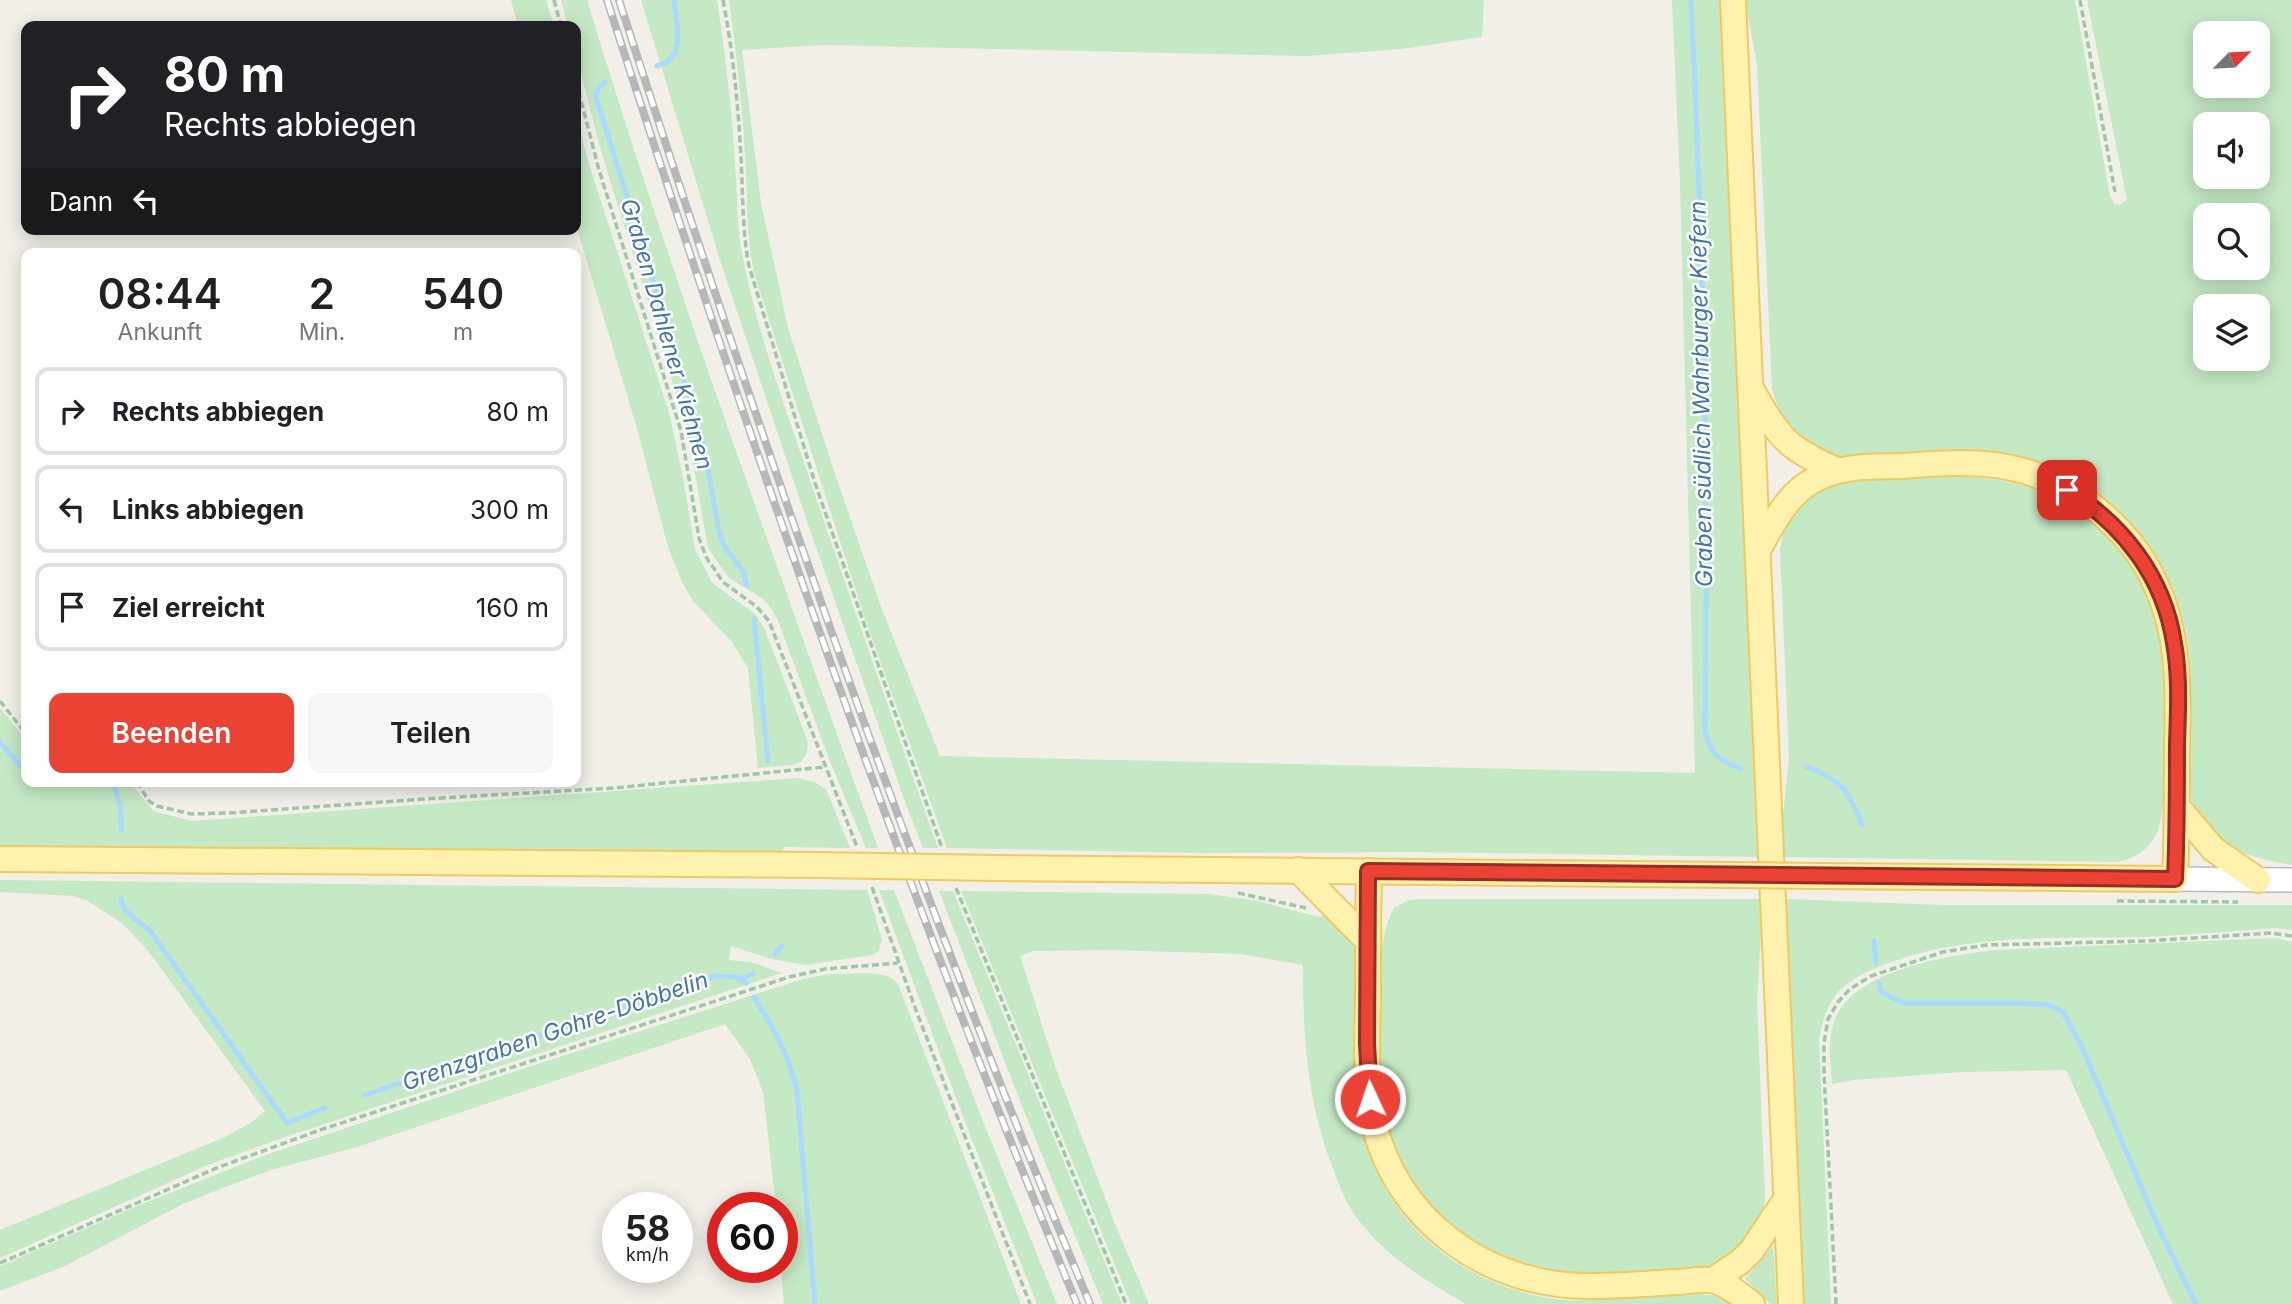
<!DOCTYPE html>
<html lang="de">
<head>
<meta charset="utf-8">
<style>
	body { margin:0; font-family:Inter,sans-serif; background:#f6f6f6; color:#202124; height:100vh; display:flex; flex-direction:column; font-size:26px; white-space:nowrap }
	* { box-sizing:border-box; margin:0 }
	p { font-size:23px; color:#757577 }
	.icon { flex:none; width:38px; height:38px; fill:none; stroke:currentColor; stroke-width:2; stroke-linecap:round; stroke-linejoin:round }
	.map { position:relative; flex:1; overflow:hidden }
	.panel { position:absolute; left:21px; top:248px; width:560px; height:539px; display:flex; flex-direction:column; background:#fff; border-radius:14px; box-shadow:0 4px 18px #0003 }
	.panel>* { flex:none }
	.top-card { position:absolute; left:21px; top:21px; width:560px; height:214px; border-radius:14px; box-shadow:0 4px 18px #0003; background:#202124; color:#fff; overflow:hidden }
	.needle { width:46px; rotate:66deg }
	.fabs { position:absolute; left:2193px; top:21px; display:grid; gap:14px }
	.fabs a { display:grid; place-items:center; width:77px; height:77px; border-radius:14px; background:#fff; box-shadow:0 4px 18px #0003; font-size:35px }
	.speed { position:absolute; left:602px; top:1192px; display:flex; gap:14px; font-size:35px; font-weight:700; text-align:center }
	.speed>* { display:grid; place-content:center; width:91px; height:91px; border-radius:50%; background:#fff; box-shadow:0 4px 18px #0003; line-height:1 }
	.speed small { font-size:18px; font-weight:400 }
	.speed .limit { border:10px solid #d22; background:#fff; color:#111 }
	.pin { position:absolute; display:grid; place-items:center; width:60px; height:60px; color:#fff; margin:-30px; border-radius:14px; box-shadow:0 4px 10px #0006 }
	.me { position:absolute; width:77px; margin:-38px; rotate:357deg; stroke-linejoin:round; filter:drop-shadow(0 0 5px #0008) }
	.turn { display:flex; align-items:center; gap:24px; height:147px; padding:0 28px; font-size:32px }
	.turn .icon { width:91px; height:91px; stroke-width:2.5 }
	.turn b { display:block; font-size:49px; line-height:60px }
	.then { display:flex; align-items:center; height:66px; padding:0 28px; background:#0003; gap:14px; font-size:26px }
	.eta { display:flex; justify-content:space-evenly; align-items:center; height:119px; text-align:center }
	.eta b { font-size:42px; font-weight:600; line-height:49px }
	.action { display:flex; gap:14px; margin-top:auto; padding:14px 28px }
	.action a { flex:1; height:80px; border-radius:14px; background:#ea4335; color:#fff; font-size:28px; font-weight:600; line-height:80px; text-align:center }
	.action a+a { background:#f6f6f6; color:#202124 }
	ul { padding:0; list-style:none }
	li { display:flex; align-items:center; gap:21px; height:88px; margin:0 14px 10px; padding:0 14px; border:4px solid #e0e0e0; border-radius:14px }
	li div { flex:1 }
	li b { display:block; font-size:26px }
	li em { font-style:normal }
	.map>svg:first-child { display:block }
	.green { fill:#c5e8c5; fill-rule:evenodd }
	.lines { fill:none; stroke-linecap:round; stroke-linejoin:round }
	.stream { stroke:#aadaff; stroke-width:5 }
	.secondary-casing { stroke:#b6babf; stroke-width:26 }
	.primary-casing { stroke:#f2c960; stroke-width:28 }
	.path { stroke:#9cc7a9; stroke-width:3.5; stroke-dasharray:7 3.5; stroke-linecap:butt }
	.secondary { stroke:#fff; stroke-width:23 }
	.primary { stroke:#fff2af; stroke-width:24 }
	.rail-casing { stroke:#b6b7b8; stroke-width:8 }
	.rail { stroke:#fff; stroke-width:5; stroke-dasharray:16; stroke-linecap:butt }
	.primary-bridge-casing { stroke:#f2c960; stroke-width:28; stroke-linecap:butt }
	.primary-bridge { stroke:#fff2af; stroke-width:24 }
	.route-casing { stroke:#982c22; stroke-width:18 }
	.route { stroke:#ea4335; stroke-width:12 }
	.labels { text-anchor:middle; stroke-width:5; stroke-linejoin:round; paint-order:stroke }
	.water-label { font-size:23px; font-style:italic; fill:#4174aa; stroke:#fff }
</style>
</head>
<body>
<div class="map">
<svg width="2292" height="1304" viewBox="0 0 2292 1304">
	<rect width="100%" height="100%" fill="#f1efe8"/>
	<g class="green">
		<polygon points="511,0 546,0 554,26 518,26"/>
		<path d="M561 0H587C674 286 777 567 878 848H866L831 764 777 618 766 601 728 577 708 548 690 446 680 406 601 151 576 54V26H568Z"/>
		<path d="M641 0H717C725 54 732 109 735 164 738 194 736 223 742 253 757 335 788 414 814 492 855 611 896 730 938 848H923L908 810 809 527 720 260Z"/>
		<path d="M729 0H1484L1482 37 1402 49 1306 56 824 45 742 50 761 203 788 328 833 468 880 604 940 756 1695 773 1680 182 1672 0H1722L1761 857 1413 852 1196 853 947 848 864 616 754 273C747 239 747 206 746 171 743 114 737 57 729 0Z"/>
		<path d="M1745 0H2075L2110 196 2114 204 2119 205 2127 200 2087 0H2292V865C2254 859 2206 846 2193 805 2184 778 2190 720 2191 689 2191 671 2190 649 2186 631 2173 577 2134 510 2082 484 2065 476 2044 472 2026 467 2010 462 1992 453 1976 452 1926 448 1877 460 1828 456 1798 444 1780 420 1772 388L1757 64ZM2205 33H2258V86H2205ZM2205 124H2258V177H2205ZM2205 215H2258V268H2205ZM2205 306H2258V359H2205Z"/>
		<polygon points="576,112 588,161 670,416 683,478 695,549 712,583 755,614 765,630 808,742 807,752 802,761 792,765 758,768 748,668 732,642 693,601 681,580 668,547 638,432 576,225"/>
		<path d="M1945 475C2017 478 2077 493 2123 554 2137 572 2149 592 2156 614 2160 630 2164 650 2166 666 2168 696 2169 812 2156 835 2148 851 2135 857 2119 862L1783 857 1782 825 1789 758 1780 550C1783 528 1792 509 1811 495 1836 475 1913 477 1945 475Z"/>
		<polygon points="0,708 26,740 26,782 130,782 153,811 192,821 799,778 814,782 826,789 850,848 784,847 782,852 0,846"/>
		<polygon points="0,880 867,890 882,939 879,951 872,955 806,965 771,959 731,946 729,960 751,962 782,973 285,1137 210,1164 0,1258 0,1230 225,1137 252,1122 265,1111 149,952 122,923 86,900 73,896 0,892"/>
		<polygon points="879,890 894,890 982,1119 1057,1304 1037,1304 967,1127"/>
		<polygon points="939,891 953,891 1122,1304 1103,1304 1022,1106"/>
		<path d="M961 891 1209 894 1258 901 1318 917 1330 913C1338 922 1348 931 1352 942 1358 962 1355 985 1355 1006 1355 1060 1352 1111 1373 1162 1403 1241 1482 1292 1564 1300 1589 1302 1614 1298 1639 1297 1670 1296 1709 1288 1738 1304H1466C1429 1283 1392 1260 1364 1227 1350 1211 1341 1191 1334 1171 1307 1103 1303 1038 1303 965L1241 954 1112 950 1034 951 1020 956 1056 1069 1115 1224 1149 1304H1131Z"/>
		<path d="M1422 899H1763L1757 1001 1765 1199C1761 1226 1758 1235 1736 1252 1730 1255 1724 1261 1718 1264 1704 1269 1686 1268 1671 1270 1613 1275 1553 1279 1498 1256 1466 1243 1434 1215 1414 1185 1381 1137 1380 1084 1381 1028 1382 990 1375 942 1394 908L1409 900Z"/>
		<path d="M1785 899 1943 905H2292V930L2276 928C2232 931 2187 935 2143 937 2059 939 1974 933 1894 961 1875 968 1858 974 1842 988 1827 1002 1823 1021 1819 1040L1831 1304H1803Z"/>
		<path d="M2276 938 2292 942V1304H2173L2066 1070 1962 1072 1853 1080 1832 1084C1831 1065 1827 1044 1833 1025 1848 970 1948 956 1995 950Z"/>
		<path d="M869 973C879 974 891 975 898 984L1021 1304H784L781 1267 782 1208 776 1207 763 1092 750 1059 725 1024 357 1147 271 1170 220 1189 181 1205 65 1266 0 1291V1266L137 1206 263 1156 519 1070 803 979 829 974Z"/>
		<polygon points="1773,1246 1777,1304 1770,1304 1745,1279"/>
	</g>
	<g class="lines">
		<g class="stream">
			<path d="M1691 0C1703 243 1709 488 1705 731 1710 756 1719 760 1741 769"/>
			<path d="M657 66C688 58 676 25 674 0"/>
			<polyline points="605,82 599,87 596,97 703,442 719,531 724,546 743,571 747,585"/>
			<polyline points="754,619 768,761"/>
			<polyline points="0,742 26,773"/>
			<path d="M1807 767C1841 779 1850 792 1862 825"/>
			<polyline points="112,782 120,804 122,830"/>
			<path d="M121 899C122 913 141 922 151 932L287 1123 325 1108"/>
			<polyline points="1874,941 1876,963"/>
			<polyline points="775,954 782,946"/>
			<polyline points="742,979 753,974"/>
			<polyline points="1879,983 1881,992 1904,1003 2018,1003 2049,1005 2063,1012 2082,1047 2157,1224 2196,1304"/>
			<path d="M754 997C774 1029 788 1053 797 1090L815 1304"/>
			<polyline points="365,1095 716,976 736,977 746,983"/>
		</g>
		<g class="secondary-casing">
			<polyline id="secondary" points="2175,879 2292,880"/>
		</g>
		<g class="primary-casing">
			<g id="primary">
				<polyline points="1733,0 1791,1304"/>
				<path d="M1753 392C1779 437 1787 449 1837 470"/>
				<path d="M1758 550C1773 524 1787 494 1814 480 1841 465 1872 467 1902 466 1937 463 1973 461 2007 467 2071 479 2130 527 2156 585 2181 639 2178 694 2177 752 2177 794 2177 836 2175 879L1817 876"/>
				<polyline points="2177,806 2213,849 2258,880"/>
				<polyline points="0,859 819,865"/>
				<polyline points="996,868 1733,875"/>
				<polyline points="1298,870 1367,940"/>
				<path d="M1369 871C1368 913 1368 956 1368 998 1367 1038 1365 1080 1373 1119 1395 1221 1488 1287 1590 1286 1618 1286 1646 1284 1674 1282 1686 1282 1700 1279 1711 1280 1726 1282 1741 1296 1752 1304"/>
				<polyline points="1713,1280 1740,1262 1752,1250 1786,1199"/>
			</g>
		</g>
		<g class="path">
			<polyline points="554,0 561,26"/>
			<path d="M723 0C733 52 738 104 741 157 743 193 742 230 749 266L815 483 942 848"/>
			<polyline points="2080,0 2115,192"/>
			<polyline points="576,81 599,170 681,431 699,538 706,557 723,582 757,607 769,621 857,847"/>
			<polyline points="0,701 26,734"/>
			<polyline points="137,782 149,801 157,806 191,814 228,813 424,799 614,788 824,767"/>
			<polyline points="872,887 917,1013 1030,1304"/>
			<polyline points="956,888 1126,1304"/>
			<polyline points="1238,893 1306,908"/>
			<polyline points="2117,901 2238,902"/>
			<polyline points="0,1263 219,1167 320,1130 789,977 825,969 898,963"/>
			<polyline points="1836,1304 1824,1072 1824,1043 1828,1019 1838,1002 1850,989 1871,976 1943,952 1986,945 2147,941 2271,933 2292,936"/>
		</g>
		<use href="#secondary" class="secondary"/>
		<use href="#primary" class="primary"/>
		<g class="rail-casing">
			<g id="rail">
				<path d="M607 0C749 440 899 877 1077 1304"/>
				<path d="M619 0C761 440 911 878 1090 1304"/>
			</g>
		</g>
		<use href="#rail" class="rail"/>
		<g class="primary-bridge-casing">
			<g id="primary-bridge">
				<polyline points="819,865 996,868"/>
				<polyline points="1733,875 1817,876"/>
			</g>
		</g>
		<use href="#primary-bridge" class="primary-bridge"/>
	</g>
	<g class="lines">
		<g class="route-casing">
			<path id="route" d="M1370 1099 1367 1043 1368 871 2175 879C2177 834 2177 789 2177 745 2178 711 2180 676 2174 643 2164 577 2123 524 2067 490"/>
		</g>
		<use href="#route" class="route"/>
	</g>
	<g class="labels">
		<g class="water-label">
			<text transform="translate(667 334) rotate(74)" y="8">Graben Dahlener Kiehnen</text>
			<text transform="translate(1701 394) rotate(-91)" y="8">Graben südlich Wahrburger Kiefern</text>
			<text transform="translate(555 1031) rotate(-19)" y="8">Grenzgraben Gohre-Döbbelin</text>
		</g>
	</g>
</svg>
<div class="fabs">
<a><svg class="needle" viewBox="-14 -14 28 28"><path d="M0-13l5 13h-10z" fill="#e53935"/><path d="M0 13l5-13h-10z" fill="#757577"/></svg></a>
<a><svg class="icon" aria-label="sound" viewBox="0 0 24 24"><path d="M4 9h4l5-4v14l-5-4H4zM17 9q2 3 0 6"/></svg></a>
<a><svg class="icon" aria-label="search" viewBox="0 0 24 24"><circle cx="10" cy="10" r="6"/><path d="M15 15l6 6"/></svg></a>
<a><svg class="icon" aria-label="layers" viewBox="0 0 24 24"><path d="M12 4l9 5-9 5-9-5zM3 14l9 5 9-5"/></svg></a>
</div>
<div class="speed"><div>58<small>km/h</small></div><div class="limit">60</div></div>
<div class="pin" style="left:2067px;top:490px;background:#d93025"><svg class="icon" aria-label="arrive" viewBox="0 0 24 24"><path d="M6 21V4h12l-3 4 3 4H6"/></svg></div>
<svg class="me" style="left:1370px;top:1099px" viewBox="-20 -20 40 40"><circle r="17" fill="#ea4335" stroke="#fff" stroke-width="3"/><path d="M0-11L8 9 0 5-8 9z" fill="#fff"/></svg>
<div class="top-card">
<div class="turn"><svg class="icon" aria-label="right" viewBox="0 0 24 24"><path d="M7 20v-9h11M14 6l5 5-5 5"/></svg><div><b>80 m</b>Rechts abbiegen</div></div>
<div class="then">Dann<svg class="icon" aria-label="left" viewBox="0 0 24 24"><path d="M17 20v-9H6M10 6l-5 5 5 5"/></svg></div>
</div>
<section class="panel">
<div class="eta">
<div><b>08:44</b><p>Ankunft</p></div>
<div><b>2</b><p>Min.</p></div>
<div><b>540</b><p>m</p></div>
</div>
<ul>
<li><svg class="icon" aria-label="right" viewBox="0 0 24 24"><path d="M7 20v-9h11M14 6l5 5-5 5"/></svg><div><b>Rechts abbiegen</b></div><em>80 m</em></li>
<li><svg class="icon" aria-label="left" viewBox="0 0 24 24"><path d="M17 20v-9H6M10 6l-5 5 5 5"/></svg><div><b>Links abbiegen</b></div><em>300 m</em></li>
<li><svg class="icon" aria-label="arrive" viewBox="0 0 24 24"><path d="M6 21V4h12l-3 4 3 4H6"/></svg><div><b>Ziel erreicht</b></div><em>160 m</em></li>
</ul>
<div class="action"><a>Beenden</a><a>Teilen</a></div>
</section>
</div>
</body>
</html>
